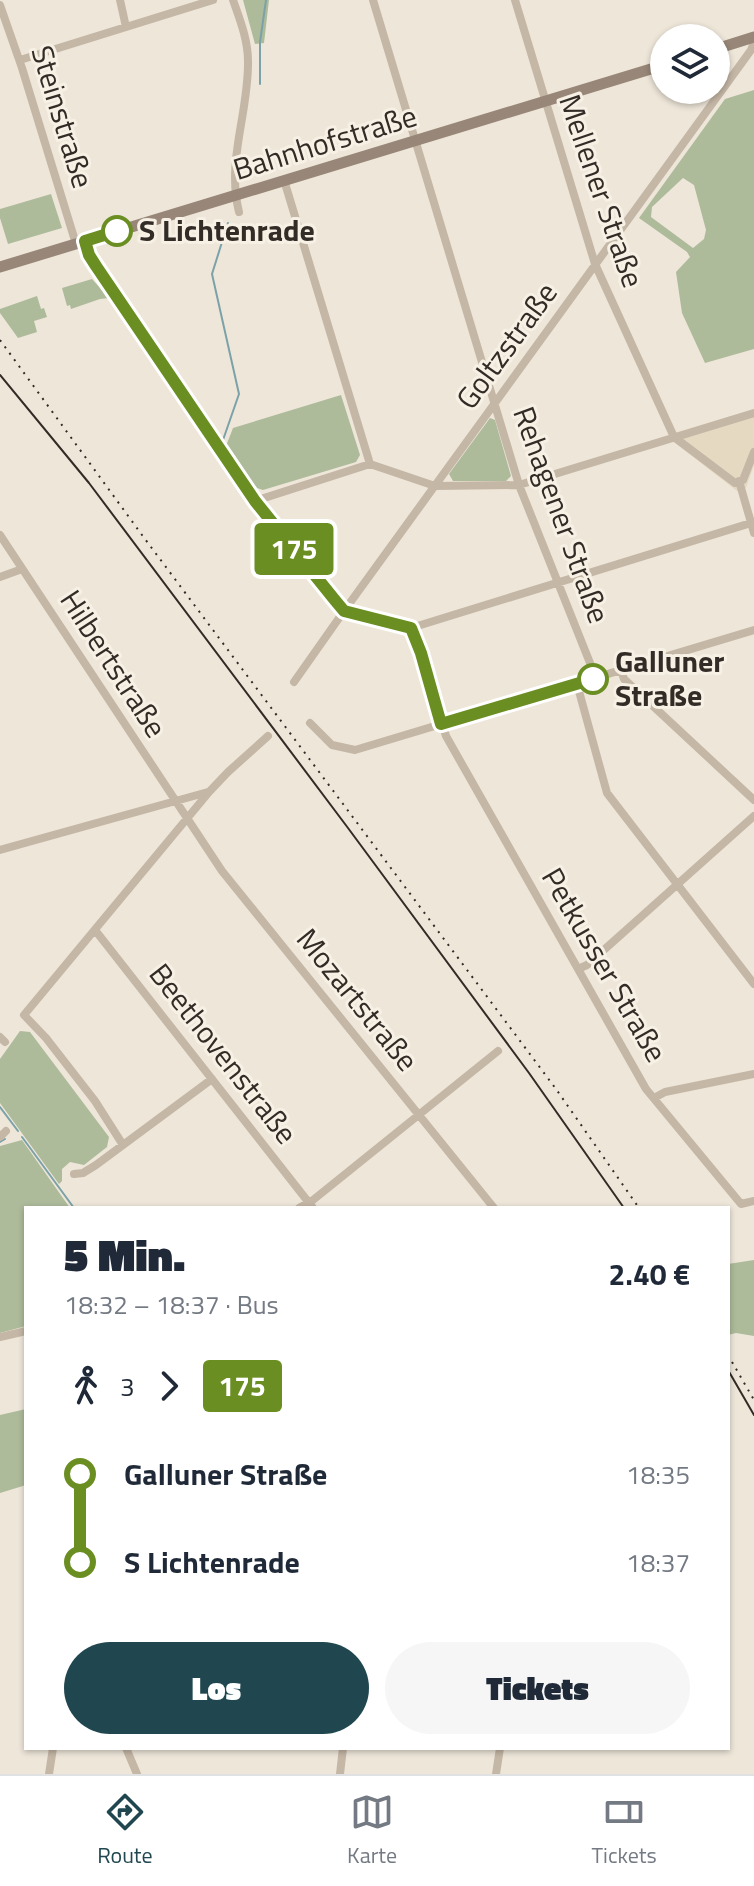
<!DOCTYPE html>
<html lang="de">
<meta charset="utf-8">
<style>
:root{--surface:#fff;--page:#f6f6f7;--text:#1f2937;--muted:#747a83;--line:#e0e1e3;--accent:#20474f}
body{margin:0;font-family:"Titillium Web",sans-serif;background:var(--page);color:var(--text);height:100vh;display:flex;flex-direction:column;font-size:30px;white-space:nowrap}
*{box-sizing:border-box;margin:0}
p{font-size:26px;color:var(--muted)}
.icon{flex:none;width:44px;height:44px;fill:none;stroke:currentColor;stroke-width:2;stroke-linecap:round;stroke-linejoin:round}
.map{position:relative;flex:1;overflow:hidden}
.sheet{position:absolute;left:24px;top:1206px;width:706px;height:544px;display:flex;flex-direction:column;background:var(--surface);border-radius:0px;box-shadow:0 2px 6px #0004}
.sheet>*{flex:none}
.badge{padding:0 16px;border-radius:6px;font-size:28px;line-height:52px}
.buttons{position:absolute;left:650px;top:24px;display:grid;gap:16px}
.buttons a{display:grid;place-items:center;width:80px;height:80px;border-radius:50%;background:var(--surface);box-shadow:0 2px 6px #0004;font-size:40px}
.map>.badge{position:absolute;translate:-50% -50%;box-shadow:0 0 0 4px #fff}
.legs{display:flex;align-items:center;gap:12px;height:88px;padding:0 40px;font-size:26px}
.legs p{margin-inline-start:auto}
.overview{display:flex;align-items:center;justify-content:space-between;height:136px;padding:0 40px}
h1{font-size:44px;font-weight:800;line-height:60px}
.cta{display:flex;gap:16px;margin-top:auto;padding:16px 40px}
.cta a{flex:1;height:92px;border-radius:48px;background:var(--accent);color:#fff;font-size:32px;font-weight:800;line-height:92px;text-align:center}
.cta a+a{background:var(--page);color:var(--text)}
ul{padding:0 40px;list-style:none}
li{display:flex;align-items:center;gap:28px;height:88px;font-size:30px}
li i{display:grid;place-items:center;width:12px;height:100%;margin:0 10px;background:currentColor}
li i::after{content:'';width:20px;height:20px;margin:-10px;border:6px solid;border-radius:50%;background:var(--surface)}
li p{margin-inline-start:auto}
li:first-child i{background:linear-gradient(#0000 50%,currentColor 0)}
li:last-child i{background:linear-gradient(currentColor 50%,#0000 0)}
.tabs{display:flex;justify-content:space-around;align-items:center;height:112px;border-top:2px solid var(--line);background:var(--surface);font-size:22px;color:var(--muted)}
.tabs a{display:grid;justify-items:center;gap:4px}
.tabs .current{color:var(--accent)}
.map>svg:first-child{display:block}
.green{fill:#adbb9b;fill-rule:evenodd}
.plaza{fill:#e5d9c1}
.lines{fill:none;stroke-linecap:round;stroke-linejoin:round}
.stream{stroke:#7ba2a8;stroke-width:2}
.street{stroke:#c5b7a6;stroke-width:8}
.secondary{stroke:#988778;stroke-width:11}
.tram{stroke:#322b26;stroke-width:2}
.rail{stroke:#322b26;stroke-width:2;stroke-dasharray:2 6;stroke-linecap:butt}
.line-1-casing{stroke:#fff;stroke-width:18}
.line-1{stroke:#6b8e23;stroke-width:12}
.stop-1-dot{fill:#fff;stroke:#6b8e23;stroke-width:4}
.labels{text-anchor:middle;stroke-width:6;stroke-linejoin:round;paint-order:stroke}
.street-label{font-size:30px;fill:#322b26;stroke:#f6f0e5}
.stop-label{font-size:30px;font-weight:bold;fill:#322b26;stroke:#f6f0e5;text-anchor:start}
</style>
<div class="map">
<svg width="754" height="1774" viewBox="0 0 754 1774">
<rect width="100%" height="100%" fill="#eee6d9"/>
<!-- green -->
<path class="green" d="M243,0H269L264,43L255,44Z
M754,90V349L705,363L682,313L676,272L690,257L687,252L639,218L725,99ZM683,178L694,185L706,230L704,239L693,248L651,217L652,207Z
M51,194L62,228L8,244L0,218V209Z
M92,279L109,298L100,299L71,309L70,305L67,306L62,288Z
M37,296L41,309L44,308L47,317L34,321L37,332L18,338L0,313V309Z
M341,395L360,455L356,462L263,490L254,487L226,446L233,428Z
M490,418L495,420L511,476L506,481H453L449,474Z
M20,1031L30,1032L109,1137L107,1147L84,1165L70,1162L62,1169V1181L59,1184L0,1103V1059Z
M22,1140L70,1208H26V1326L0,1333V1146Z
M754,1260V1336L736,1333L728,1335V1264Z
M26,1409V1485L0,1493V1415Z"/>
<!-- plaza -->
<path class="plaza" d="M754,409V465L746,488L737,491L674,442L677,441L675,433Z"/>
<g class="lines">
<!-- stream -->
<path class="stream" d="M260,84V42L266,0
M223,440L239,394L212,274L228,223
M0,1107L18,1131
M22,1137L74,1208
M0,1142L5,1139"/>
<!-- street -->
<path class="street" d="M120,0L126,27
M233,0C240,20 248,40 248,61C249,112 226,161 239,212
M373,0L519,485L596,678
M515,0L595,264L674,437L735,483L743,480L754,452
M0,5L22,68L76,244
M20,60L213,0
M284,180L370,464
M85,241L89,255L96,266L255,501L344,611
M739,481L754,533
M255,501L370,464L435,486L519,485L754,413
M0,535L222,871L494,1208
M0,577L22,569
M344,611L411,628L417,641L446,736L646,1089L741,1204L754,1201
M411,628L754,522
M621,670L624,679L754,800
M294,682L344,611L751,50L753,45L752,38
M577,684L607,793L754,984
M310,723L332,745L355,750L754,630
M0,850L208,792
M95,930L313,1208
M578,969L587,965L754,816
M0,1037L5,1042
M654,1098L665,1092L754,1074
M0,1137L6,1131
M123,1145L95,1101L46,1038L24,1015L209,792L228,772L268,736
M74,1174L83,1173L96,1165L212,1079
M299,1208L313,1200L498,1051
M0,1337L26,1331
M126,1748L137,1774
M49,1774L53,1748
M340,1774L343,1748
M496,1774L500,1748"/>
<!-- secondary -->
<path class="secondary" d="M716,49L754,37
M0,267L664,65"/>
<!-- tram -->
<path class="tram" d="M0,375L89,483L348,828L529,1073L624,1208
M728,1370L754,1415"/>
<!-- rail -->
<path class="rail" d="M0,340L142,535L556,1089L639,1208
M728,1355L754,1400"/>
</g>
<g class="lines">
<!-- line-1 casing -->
<g class="line-1-casing">
<path id="line-1" d="M117,231L85,241L89,255L96,266L255,501L334,599L344,611L411,628L421,653L441,724L593,679"/>
</g>
<!-- line-1 -->
<use href="#line-1" class="line-1"/>
</g>
<!-- markers -->
<g class="stop-1-dot">
<circle cx="117" cy="231" r="14"/>
<circle cx="593" cy="679" r="14"/>
</g>
<g class="labels">
<!-- street labels -->
<g class="street-label">
<text transform="translate(62 117) rotate(73)" y="10">Steinstraße</text>
<text transform="translate(325 143) rotate(-17)" y="10">Bahnhofstraße</text>
<text transform="translate(601 191) rotate(71)" y="10">Mellener Straße</text>
<text transform="translate(507 346) rotate(-54)" y="10">Goltzstraße</text>
<text transform="translate(561 515) rotate(70)" y="10">Rehagener Straße</text>
<text transform="translate(113 664) rotate(57)" y="10">Hilbertstraße</text>
<text transform="translate(604 965) rotate(60)" y="10">Petkusser Straße</text>
<text transform="translate(357 1000) rotate(51)" y="10">Mozartstraße</text>
<text transform="translate(223 1054) rotate(52)" y="10">Beethovenstraße</text>
</g>
<!-- stop labels -->
<g class="stop-label">
<text x="139" y="241">S Lichtenrade</text>
<text x="615" y="672">Galluner<tspan x="615" dy="34">Straße</tspan></text>
</g>
</g>
</svg>
<div class="buttons">
<a><svg class="icon" aria-label="layers" viewBox="0 0 24 24"><path d="M12 4l9 5-9 5-9-5zM3 14l9 5 9-5"/></svg></a>
</div>
<b class="badge" style="left:294px;top:549px;background:#6b8e23;color:#fff">175</b>
<section class="sheet">
<div class="overview"><div><h1>5 Min.</h1><p>18:32 – 18:37 · Bus</p></div><b>2.40 €</b></div>
<div class="legs"><svg class="icon" aria-label="walk" viewBox="0 0 24 24"><circle cx="13" cy="4" r="2"/><path d="M13 8l-2 6 4 7M11 14l-3 7M7 12l3-4h3l4 4"/></svg>3<svg class="icon" aria-label="forward" viewBox="0 0 24 24"><path d="M9 5l7 7-7 7"/></svg><b class="badge" style="background:#6b8e23;color:#fff">175</b></div>
<ul>
<li><i style="color:#6b8e23"></i><b>Galluner Straße</b><p>18:35</p></li>
<li><i style="color:#6b8e23"></i><b>S Lichtenrade</b><p>18:37</p></li>
</ul>
<div class="cta"><a>Los</a><a>Tickets</a></div>
</section>
</div>
<nav class="tabs">
<a class="current"><svg class="icon" aria-label="directions" viewBox="0 0 24 24"><path d="M12 3l9 9-9 9-9-9zM9 14v-3h6M13 9l2 2-2 2"/></svg>Route</a>
<a><svg class="icon" aria-label="map" viewBox="0 0 24 24"><path d="M3 6l6-2 6 2 6-2v14l-6 2-6-2-6 2zM9 4v14M15 6v14"/></svg>Karte</a>
<a><svg class="icon" aria-label="tickets" viewBox="0 0 24 24"><path d="M3 7h18v10H3zM15 7v10"/></svg>Tickets</a>
</nav>
